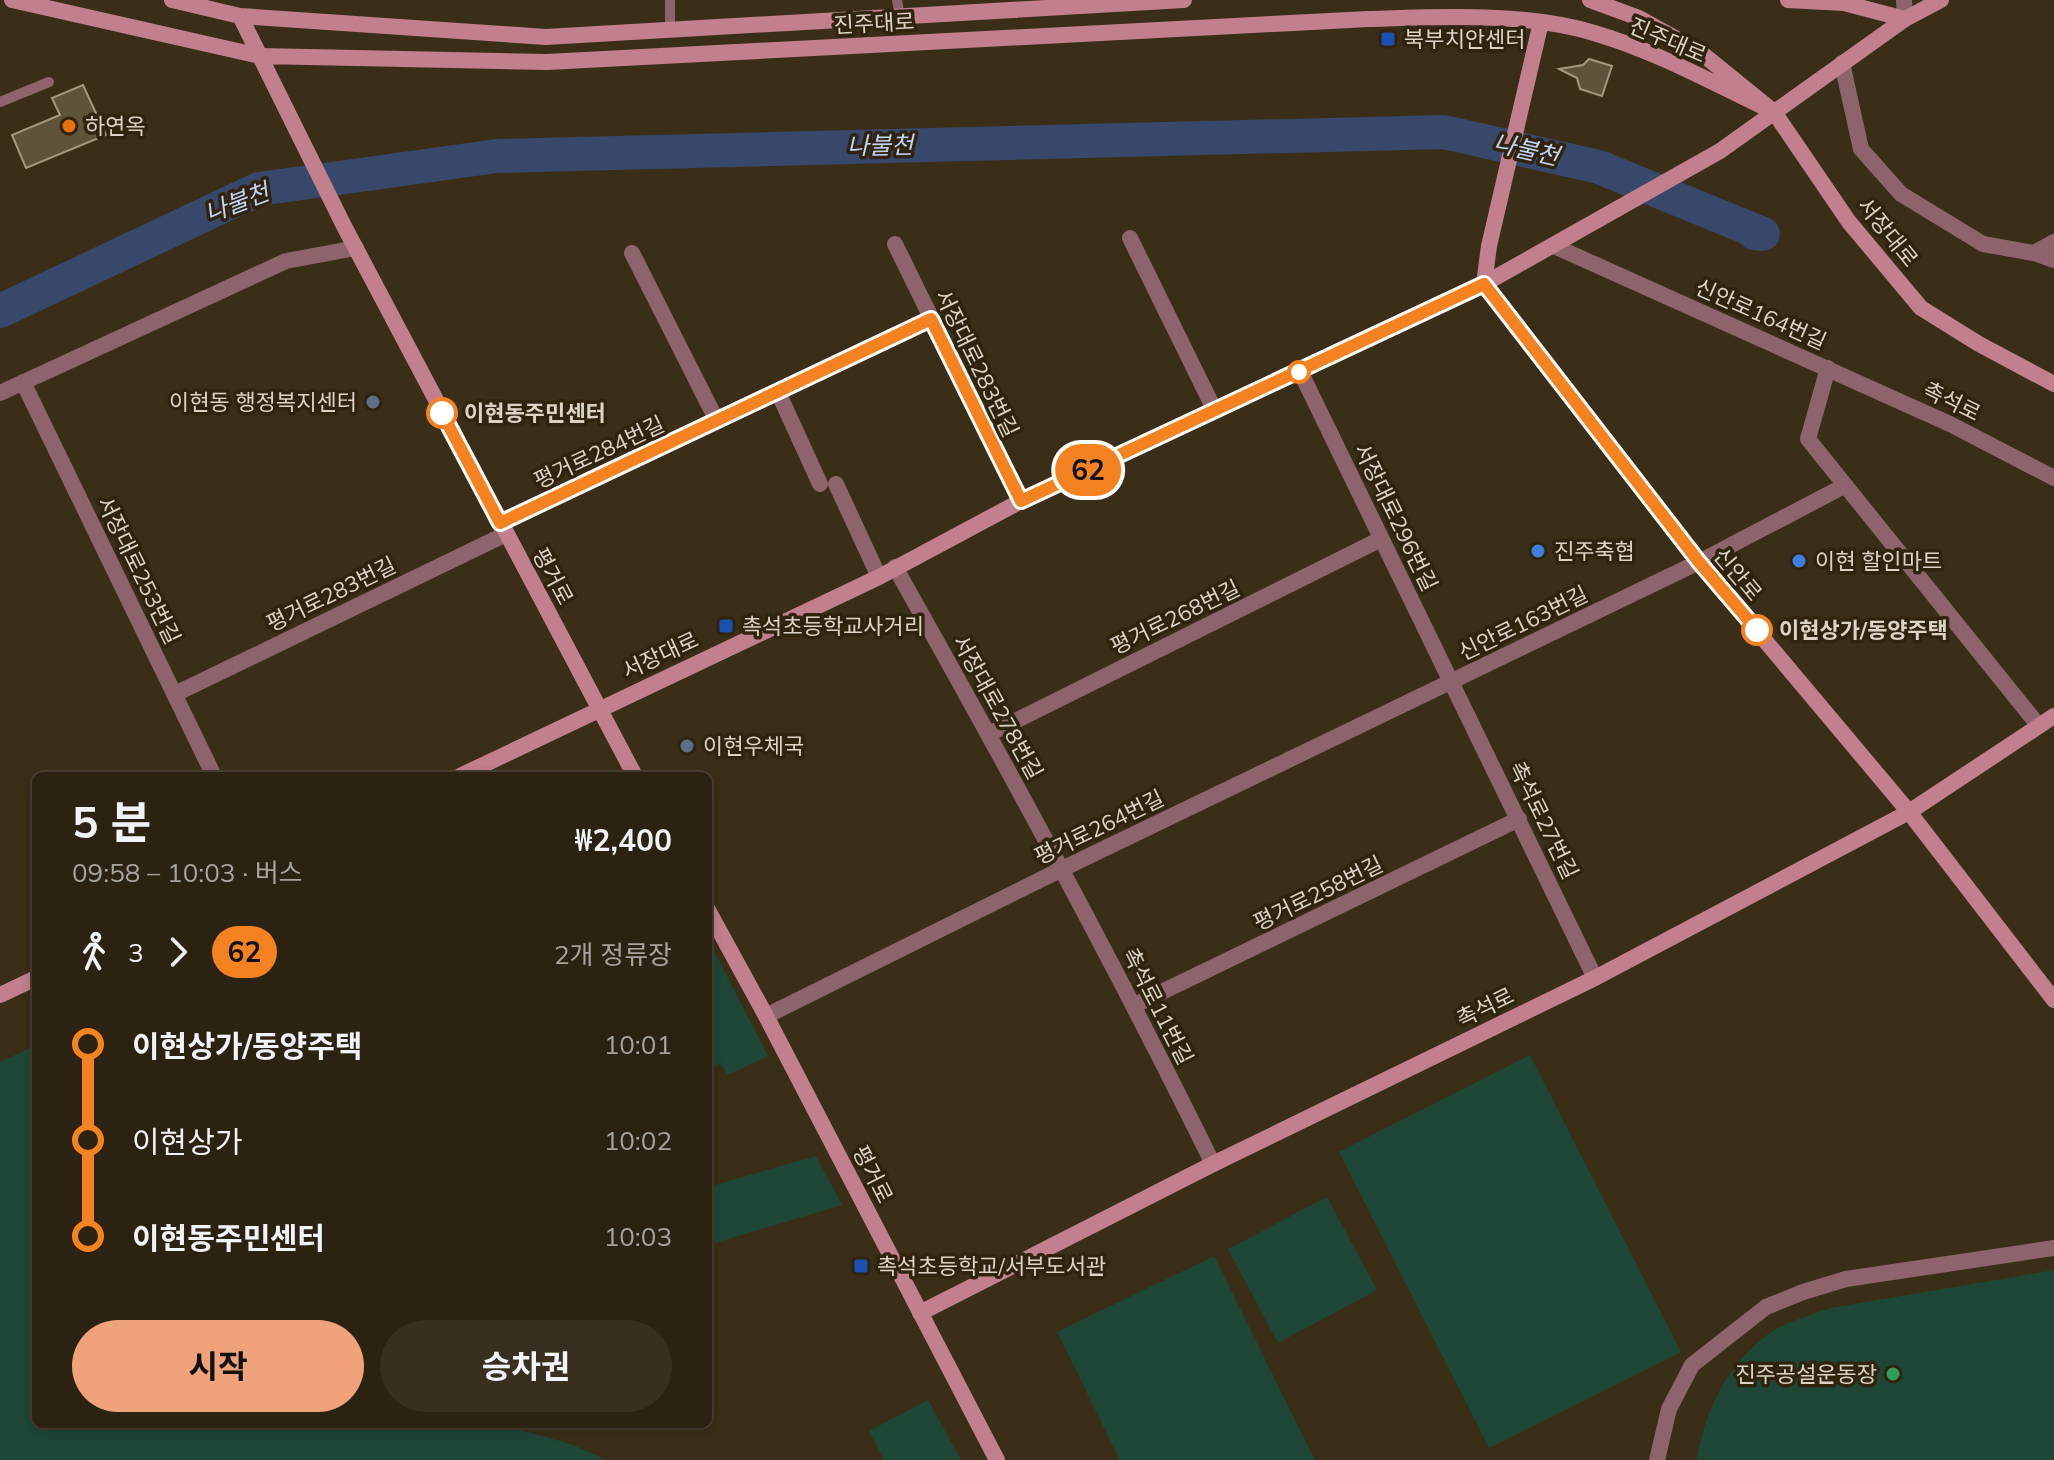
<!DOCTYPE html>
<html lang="ko">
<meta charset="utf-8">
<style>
:root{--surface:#2c2212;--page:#382f20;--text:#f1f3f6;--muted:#a6a49f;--line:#483f32;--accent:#f0a27a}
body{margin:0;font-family:Mulish,"Noto Sans KR",sans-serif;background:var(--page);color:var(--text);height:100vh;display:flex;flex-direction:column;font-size:30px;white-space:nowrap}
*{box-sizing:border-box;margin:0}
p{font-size:26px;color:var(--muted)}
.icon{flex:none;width:44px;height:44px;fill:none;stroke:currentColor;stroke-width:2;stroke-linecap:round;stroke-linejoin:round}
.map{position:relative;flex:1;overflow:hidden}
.details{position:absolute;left:32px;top:772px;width:680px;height:656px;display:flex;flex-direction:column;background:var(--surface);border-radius:12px;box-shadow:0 4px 12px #0003,0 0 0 2px var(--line)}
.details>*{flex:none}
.badge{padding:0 16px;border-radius:26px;font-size:28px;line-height:52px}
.map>.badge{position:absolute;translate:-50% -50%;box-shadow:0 0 0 4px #fff}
.legs{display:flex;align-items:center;gap:12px;height:88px;padding:0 40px;font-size:26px}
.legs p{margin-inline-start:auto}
.headline{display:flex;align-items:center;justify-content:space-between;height:136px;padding:0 40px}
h1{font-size:44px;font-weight:700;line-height:60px}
.button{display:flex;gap:16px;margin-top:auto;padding:16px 40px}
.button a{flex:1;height:92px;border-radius:48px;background:var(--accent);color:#111;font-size:32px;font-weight:700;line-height:92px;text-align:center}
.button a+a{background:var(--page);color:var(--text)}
ul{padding:0 40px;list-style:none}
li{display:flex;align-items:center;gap:28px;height:96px;font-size:30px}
li i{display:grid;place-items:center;width:12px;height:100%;margin:0 10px;background:currentColor}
li i::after{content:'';width:20px;height:20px;margin:-10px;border:6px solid;border-radius:50%;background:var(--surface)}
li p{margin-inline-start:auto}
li:first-child i{background:linear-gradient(#0000 50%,currentColor 0)}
li:last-child i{background:linear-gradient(currentColor 50%,#0000 0)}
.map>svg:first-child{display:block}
.green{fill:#1e4736}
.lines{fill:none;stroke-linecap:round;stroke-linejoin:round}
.river{stroke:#37486b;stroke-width:34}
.building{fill:#60533c;stroke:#a6987f;stroke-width:2}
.lane{stroke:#8d636c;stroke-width:10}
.street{stroke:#8d636c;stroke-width:16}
.secondary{stroke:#c27f8d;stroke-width:16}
.line-1-casing{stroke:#fff;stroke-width:18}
.line-1{stroke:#f58220;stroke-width:12}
.transit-dot{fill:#1a4fb4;stroke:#30240e;stroke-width:3}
.food-dot{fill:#e8710a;stroke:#30240e;stroke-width:3}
.stop-1-dot{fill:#fff;stroke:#f58220;stroke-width:4}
.service-dot{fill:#5c6f8a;stroke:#30240e;stroke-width:3}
.shop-dot{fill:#3f7fe0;stroke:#30240e;stroke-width:3}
.leisure-dot{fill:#2e9e5b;stroke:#30240e;stroke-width:3}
.labels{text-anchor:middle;stroke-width:7;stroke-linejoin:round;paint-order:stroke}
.street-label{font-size:22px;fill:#dad3c6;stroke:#30240e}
.poi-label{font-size:22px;fill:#dad3c6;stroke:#30240e;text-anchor:start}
.stop-label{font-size:22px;font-weight:bold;fill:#dad3c6;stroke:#30240e;text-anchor:start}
.water-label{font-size:24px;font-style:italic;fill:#c1d4fa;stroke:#30240e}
</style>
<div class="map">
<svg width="2054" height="1460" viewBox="0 0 2054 1460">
<rect width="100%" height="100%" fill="#3a2e18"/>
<!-- green -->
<path class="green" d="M708,939L768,1056L728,1075L720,1063L708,1069Z
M36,1045V1424H500L571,1444L606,1460H0V1062Z
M1530,1055L1681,1352L1489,1448L1339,1152Z
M816,1156L842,1205L708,1245V1187Z
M1327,1197L1377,1290L1278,1343L1228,1249Z
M1214,1256L1315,1460H1120L1057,1332Z
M2054,1270V1460H1697C1704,1413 1725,1369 1763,1338C1781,1323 1808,1316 1830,1308Z
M928,1400L961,1460H884L869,1431Z"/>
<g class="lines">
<!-- river -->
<path class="river" d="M0,311L259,189L497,156L1444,132L1599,167L1763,234L1754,233"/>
</g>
<!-- building -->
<path class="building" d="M1589,59L1612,66L1602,96L1580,89L1577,78L1559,69L1583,65Z
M83,85L106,135L26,168L12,135L60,115L52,98Z"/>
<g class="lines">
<!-- lane -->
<path class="lane" d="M897,0L900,16
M670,29V0
M0,102L49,82"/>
<!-- street -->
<path class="street" d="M1904,0L1905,19
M1842,63L1861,149L1901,194L1983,244L2034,253L2054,260
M1130,238L1215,411
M895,244L1021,501
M1554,246L1950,424L2054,478
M632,253L717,421
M2034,253L2054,242
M1828,368L1808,439L2038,725
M1300,371L1595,978
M23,382L214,776
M778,392L820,484
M0,393L286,261L356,248
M836,484L879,577
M500,523L931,319
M895,567C1006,764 1114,962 1213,1164
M175,694L506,534
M989,734L1381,539
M1135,1005L1519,819
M766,1016L1060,870L1699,562L1844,486
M1657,1460L1669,1409L1692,1365L1766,1307L1803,1292L1846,1279L2054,1248"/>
<!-- secondary -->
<path class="secondary" d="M12,0L260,56L547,62L1368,19C1438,17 1527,12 1594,33C1656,51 1715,84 1774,112
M172,0L240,16L546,37L1184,0
M1590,0L1639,18L1700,52L1774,112L1849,222L1921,308L1979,344L2054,384
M1788,0L1844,3L1905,19
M240,16L344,226L635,776
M1541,22L1489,246L1484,284L1699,562L1909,812L2054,1000
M460,776L879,577L1021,501L1484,284L1720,151L1905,19L1941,0
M708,910L766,1016L997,1460
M0,995L36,978
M920,1313L1213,1164L1595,978L1909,812L2054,716"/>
</g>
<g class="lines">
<!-- line-1 casing -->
<g class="line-1-casing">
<path id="line-1" d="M442,413L500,523L931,319L1021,501L1484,284L1699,562L1757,630"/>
</g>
<!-- line-1 -->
<use href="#line-1" class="line-1"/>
</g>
<!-- markers -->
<g class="transit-dot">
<rect x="1380" y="31" width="16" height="16" rx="4"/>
<rect x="718" y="618" width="16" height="16" rx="4"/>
<rect x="853" y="1258" width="16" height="16" rx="4"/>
</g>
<circle class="food-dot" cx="69" cy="126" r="8"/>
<g class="stop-1-dot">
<circle cx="1299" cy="372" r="10"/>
<circle cx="442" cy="413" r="14"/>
<circle cx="1757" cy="630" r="14"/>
</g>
<g class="service-dot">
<circle cx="373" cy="402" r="8"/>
<circle cx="687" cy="746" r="8"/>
</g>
<g class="shop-dot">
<circle cx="1538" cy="551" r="8"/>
<circle cx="1799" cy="561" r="8"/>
</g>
<circle class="leisure-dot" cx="1893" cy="1374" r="8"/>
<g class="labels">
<!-- street labels -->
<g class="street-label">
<text transform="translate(874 23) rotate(-3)" y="8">진주대로</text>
<text transform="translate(1668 40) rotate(23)" y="8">진주대로</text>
<text transform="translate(1888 232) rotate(51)" y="8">서장대로</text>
<text transform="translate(1761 314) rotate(24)" y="8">신안로164번길</text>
<text transform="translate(977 363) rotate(64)" y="8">서장대로283번길</text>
<text transform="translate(1952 401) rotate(26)" y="8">촉석로</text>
<text transform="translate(599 452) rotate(-25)" y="8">평거로284번길</text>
<text transform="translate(1396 517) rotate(64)" y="8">서장대로296번길</text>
<text transform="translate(139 570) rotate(64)" y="8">서장대로253번길</text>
<text transform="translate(1738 574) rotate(50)" y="8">신안로</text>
<text transform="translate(553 576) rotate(62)" y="8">평거로</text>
<text transform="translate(331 594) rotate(-26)" y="8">평거로283번길</text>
<text transform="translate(1175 617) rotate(-26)" y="8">평거로268번길</text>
<text transform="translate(1523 623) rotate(-26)" y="8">신안로163번길</text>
<text transform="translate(660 655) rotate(-25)" y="8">서장대로</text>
<text transform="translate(998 707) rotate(61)" y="8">서장대로278번길</text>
<text transform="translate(1544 820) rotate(64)" y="8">촉석로27번길</text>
<text transform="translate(1099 827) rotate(-26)" y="8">평거로264번길</text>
<text transform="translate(1318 893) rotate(-26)" y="8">평거로258번길</text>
<text transform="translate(1158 1006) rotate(63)" y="8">촉석로11번길</text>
<text transform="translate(1485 1007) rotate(-26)" y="8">촉석로</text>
<text transform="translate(873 1174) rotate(63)" y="8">평거로</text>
</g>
<!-- poi labels -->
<g class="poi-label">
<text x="1404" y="47">북부치안센터</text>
<text x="85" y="134">하연옥</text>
<text x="357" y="410" text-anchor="end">이현동 행정복지센터</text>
<text x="1554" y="559">진주축협</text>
<text x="1815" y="569">이현 할인마트</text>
<text x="742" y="634">촉석초등학교사거리</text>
<text x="703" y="754">이현우체국</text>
<text x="877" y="1274">촉석초등학교/서부도서관</text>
<text x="1877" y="1382" text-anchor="end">진주공설운동장</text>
</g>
<!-- stop labels -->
<g class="stop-label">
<text x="464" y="421">이현동주민센터</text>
<text x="1779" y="638">이현상가/동양주택</text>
</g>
<!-- water labels -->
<g class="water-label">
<text transform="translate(880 146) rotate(-1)" y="8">나불천</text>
<text transform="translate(1526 150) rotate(13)" y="8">나불천</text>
<text transform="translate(237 203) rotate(-21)" y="8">나불천</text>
</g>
</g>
</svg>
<b class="badge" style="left:1088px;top:470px;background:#f58220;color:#111">62</b>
<section class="details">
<div class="headline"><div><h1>5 분</h1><p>09:58 – 10:03 · 버스</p></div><b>₩2,400</b></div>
<div class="legs"><svg class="icon" aria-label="walk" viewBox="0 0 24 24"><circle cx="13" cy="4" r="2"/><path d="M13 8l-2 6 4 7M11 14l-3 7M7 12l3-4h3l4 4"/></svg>3<svg class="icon" aria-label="forward" viewBox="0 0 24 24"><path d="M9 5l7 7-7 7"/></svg><b class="badge" style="background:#f58220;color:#111">62</b><p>2개 정류장</p></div>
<ul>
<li><i style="color:#f58220"></i><b>이현상가/동양주택</b><p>10:01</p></li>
<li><i style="color:#f58220"></i><span>이현상가</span><p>10:02</p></li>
<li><i style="color:#f58220"></i><b>이현동주민센터</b><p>10:03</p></li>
</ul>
<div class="button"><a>시작</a><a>승차권</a></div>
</section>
</div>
